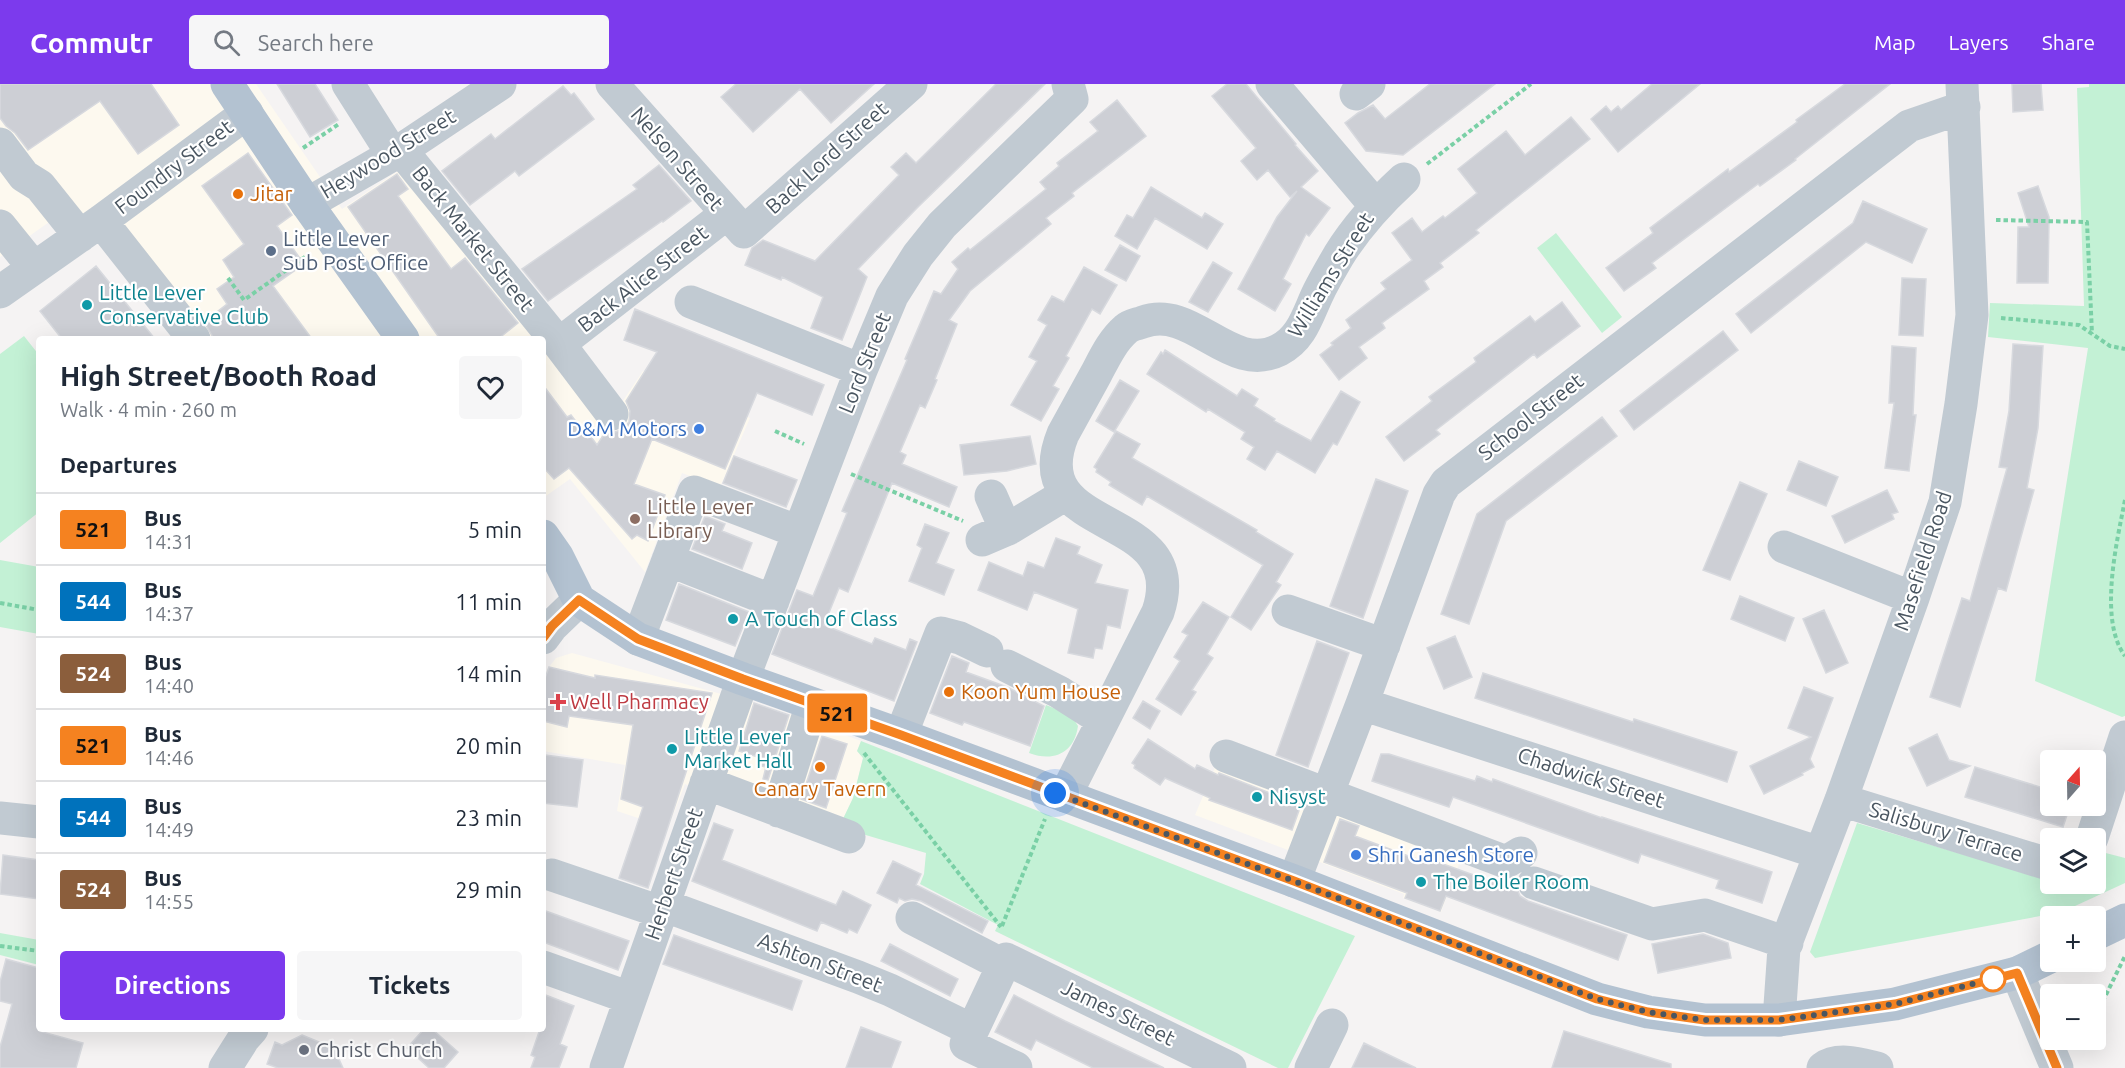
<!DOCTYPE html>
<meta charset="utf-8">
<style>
:root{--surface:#fff;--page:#f6f6f7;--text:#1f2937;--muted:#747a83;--line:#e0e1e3;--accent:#7c3aed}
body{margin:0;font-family:Ubuntu,sans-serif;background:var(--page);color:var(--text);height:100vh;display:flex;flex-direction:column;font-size:22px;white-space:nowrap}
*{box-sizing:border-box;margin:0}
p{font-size:20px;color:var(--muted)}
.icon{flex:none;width:33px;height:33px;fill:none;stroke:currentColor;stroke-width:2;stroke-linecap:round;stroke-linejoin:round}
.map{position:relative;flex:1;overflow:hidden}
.details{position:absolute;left:36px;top:252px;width:510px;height:696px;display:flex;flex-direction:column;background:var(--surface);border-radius:6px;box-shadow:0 6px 24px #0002}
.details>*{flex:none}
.badge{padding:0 12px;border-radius:4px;font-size:21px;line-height:39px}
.needle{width:39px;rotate:20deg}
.tools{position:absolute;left:2040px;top:666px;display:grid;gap:12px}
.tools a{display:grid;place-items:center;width:66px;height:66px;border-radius:6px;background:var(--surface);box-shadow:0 6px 24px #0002;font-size:30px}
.you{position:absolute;width:30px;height:30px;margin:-15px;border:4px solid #fff;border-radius:50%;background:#1a73e8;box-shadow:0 0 0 9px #1a73e833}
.map>.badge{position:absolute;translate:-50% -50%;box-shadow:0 0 0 3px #fff}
h2{padding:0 24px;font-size:22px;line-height:54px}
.round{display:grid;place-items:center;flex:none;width:63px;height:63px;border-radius:6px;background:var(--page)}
.headline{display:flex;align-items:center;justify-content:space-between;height:102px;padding:0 24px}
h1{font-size:28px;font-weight:600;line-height:45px}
.action{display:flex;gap:12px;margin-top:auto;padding:12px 24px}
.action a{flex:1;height:69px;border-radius:6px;background:var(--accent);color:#fff;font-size:24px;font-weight:600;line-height:69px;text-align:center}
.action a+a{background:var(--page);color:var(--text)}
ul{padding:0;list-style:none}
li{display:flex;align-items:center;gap:18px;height:72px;padding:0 24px;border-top:2px solid var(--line)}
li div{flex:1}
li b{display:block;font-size:22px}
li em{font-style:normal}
li .badge{min-width:66px;font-weight:700;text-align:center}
header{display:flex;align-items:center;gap:36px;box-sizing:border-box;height:84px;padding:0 30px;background:var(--accent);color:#fff}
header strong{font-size:28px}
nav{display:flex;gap:33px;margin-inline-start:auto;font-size:21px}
.search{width:420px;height:54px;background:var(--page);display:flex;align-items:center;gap:15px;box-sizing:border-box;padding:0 21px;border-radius:6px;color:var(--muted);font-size:22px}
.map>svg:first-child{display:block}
.commercial{fill:#fdf9ef}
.green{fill:#c3f1d5}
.building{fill:#cdcfd5;stroke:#d7d9de;stroke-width:1.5}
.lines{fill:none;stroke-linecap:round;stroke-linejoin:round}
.path{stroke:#7ad0a6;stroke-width:4;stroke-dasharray:4.5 3;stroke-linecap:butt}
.minor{stroke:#c1cad2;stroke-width:33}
.major{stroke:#b3c2d1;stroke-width:33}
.line-casing{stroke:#fff;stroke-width:14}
.line{stroke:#f58220;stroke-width:9}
.walk{stroke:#4a5661;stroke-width:6;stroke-dasharray:0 10.8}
.food-dot{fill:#e8710a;stroke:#fff;stroke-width:2}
.service-dot{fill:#5c6f8a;stroke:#fff;stroke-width:2}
.culture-dot{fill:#0f9aa8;stroke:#fff;stroke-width:2}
.shop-dot{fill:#3f7fe0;stroke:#fff;stroke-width:2}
.education-dot{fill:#8d6e63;stroke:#fff;stroke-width:2}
.health-dot{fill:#e0444e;stroke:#fff;stroke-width:2}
.stop-dot{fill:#fff;stroke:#f58220;stroke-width:3}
.worship-dot{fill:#6b7280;stroke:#fff;stroke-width:2}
.labels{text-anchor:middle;stroke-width:4.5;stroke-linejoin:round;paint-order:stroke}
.street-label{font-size:21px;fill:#4a5661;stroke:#fff}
.food-label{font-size:21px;fill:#c56008;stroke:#fff;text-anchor:start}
.service-label{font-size:21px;fill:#4e5e75;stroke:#fff;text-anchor:start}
.culture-label{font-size:21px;fill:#0d838f;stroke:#fff;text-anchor:start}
.shop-label{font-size:21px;fill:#366cbe;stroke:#fff;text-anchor:end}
.education-label{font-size:21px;fill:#785e54;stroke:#fff;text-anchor:start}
.health-label{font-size:21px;fill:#be3a42;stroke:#fff;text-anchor:start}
.worship-label{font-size:21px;fill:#5b616d;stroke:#fff;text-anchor:start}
</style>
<header>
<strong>Commutr</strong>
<div class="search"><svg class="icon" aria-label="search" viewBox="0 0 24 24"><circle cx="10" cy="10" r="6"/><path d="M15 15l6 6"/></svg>Search here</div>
<nav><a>Map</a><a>Layers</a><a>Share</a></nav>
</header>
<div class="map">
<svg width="2125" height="984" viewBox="0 0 2125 984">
<rect width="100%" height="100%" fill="#f5f3f3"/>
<!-- commercial -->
<path class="commercial" d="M0,0H256L342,125L407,81L542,255H177L73,121L0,173Z
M543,256L608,339L643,287L750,334L720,403L682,389L645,488L570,395L543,414Z
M572,569L754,619L797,633L861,657L857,667L863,674L853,714L841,739L854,763L685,700L668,744L617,727L625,681L543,667V600L549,583L556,574Z
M1223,665L1470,751L1441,828L1403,814L1404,810L1195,731Z"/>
<!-- green -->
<path class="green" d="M2089,0H2125V632L2122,633L2035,597L2088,264L1988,253L1990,219L2084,222L2077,4L2089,3Z
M1556,149L1622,233L1602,249L1537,164Z
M24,252L39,271V428L0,459V270Z
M0,476L39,483V550L0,543Z
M1046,621C1058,626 1072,630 1078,642C1074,670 1053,678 1029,669Z
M861,657L1355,852L1288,984H1278L995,847L998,841L920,800L924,790L926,769L859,749L841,739L853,714L863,674L857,667Z
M1857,739L2042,794L2050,792V800H2096V768L2098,767L2125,774V799L2062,828L1815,874L1810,868Z
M0,849L39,856V881L0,871Z"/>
<!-- building -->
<path class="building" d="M0,0H151L179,41L138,70L100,17L28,66L15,49L6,42L0,34Z
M277,0H315L338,36L310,53Z
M736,0H874L831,39L800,5L753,48L721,13Z
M996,0H1045L918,123L858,185L867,193L842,256L811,244L823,213L782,193L781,196L745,181L752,164L763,156L815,177L899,91L891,83L906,69L916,79Z
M1227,0H1246L1296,60L1295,61L1318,87L1301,103L1330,124L1309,152L1306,150L1283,195L1291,200L1275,227L1238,205L1277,133L1297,107L1290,113L1268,86L1257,96L1241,77L1256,64L1212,12Z
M1430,0H1495L1403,71L1366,67L1345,39L1358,29L1373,21L1385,35Z
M1652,0H1700L1618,68L1591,35L1606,22L1611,28L1618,22L1621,26Z
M1845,0H1890L1795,75L1796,76L1760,102L1758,100L1652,179L1656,184L1624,207L1606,184L1653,149L1650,144L1728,85L1729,88L1797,38L1796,36Z
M2012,0H2041L2043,26L2013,28Z
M563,2L571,11L574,9L594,35L519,92L515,87L470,121L442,87L491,50L495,55Z
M1117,16L1146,52L1072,109L1074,112L1046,134L1051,140L970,207L949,236L957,240L935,295L937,296L925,324L920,321L900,368L906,371L902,380L957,403L949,423L892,399L848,508L839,504L824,541L872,560L875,554L906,566L910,555L917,558L894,617L772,570L797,506L813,512L847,429L842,427L907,276L905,275L934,207L941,210L958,185L952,178L968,164L970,166L1046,105L1040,98L1059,82L1057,79L1098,47L1090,38Z
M1571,33L1590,55L1476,146L1479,149L1440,179L1443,183L1424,197L1429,205L1382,239L1385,244L1359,263L1367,274L1339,296L1320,271L1333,261L1331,259L1351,244L1346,236L1386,205L1381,199L1412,176L1392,149L1412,134L1422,148L1443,132L1445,134L1477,109L1458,85L1506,47L1525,71Z
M248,69L292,131L277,142L304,180L273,202L312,255H214L204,238L227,220L217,205L234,193L223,176L244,160L202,102Z
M659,81L691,117L663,138L662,137L548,217L522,185L637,105L633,101Z
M397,90L408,105L398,112L451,185L465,174L518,239L498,255H440L348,123Z
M2038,102L2049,133L2048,199H2017L2018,143H2029L2018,109Z
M1151,103L1202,134L1205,129L1223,140L1207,165L1155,134L1137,165L1115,152L1127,131L1133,134Z
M1863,117L1927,145L1912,179L1866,158L1751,249L1736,230L1853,139Z
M1120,161L1140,172L1126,197L1105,186Z
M1213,178L1232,189L1208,228L1189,218Z
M96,182L155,255H62L40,227Z
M1084,183L1117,201L1100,230L1092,225L1066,272L1069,274L1053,302L1059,305L1041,337L1011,321L1037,277L1029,273L1047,241L1038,236L1052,212L1064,218Z
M1902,194L1926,195L1923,252L1899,251Z
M1562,218L1580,242L1537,274L1534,270L1436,346L1440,350L1404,377L1386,353L1432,317L1429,313L1476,278L1474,274L1530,232L1535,238Z
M635,225L824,301L812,331L757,309L725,385L652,355L634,400L665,411L648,457L637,451L632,455L569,384L554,395L543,383V301L567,333L571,331L584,348L586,346L597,361L606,347L615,348L623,345L629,338L630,327L626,317L657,268L624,256Z
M1723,247L1738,266L1634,346L1620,327Z
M2013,260L2043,262L2038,344L2027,404L2034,406L2006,507L1998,504L1960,623L1930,613L1962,514L1970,517L2007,384L1999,383L2009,327Z
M1892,262L1916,264L1913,331H1916L1909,387L1885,384L1894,319H1889Z
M1165,266L1237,312L1242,305L1258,315L1254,322L1275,335L1274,337L1311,357L1341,307L1360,318L1337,361L1333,359L1315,389L1277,367L1265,386L1247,375L1254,363L1241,355L1245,348L1208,325L1206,328L1147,290L1161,268L1163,270Z
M1120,296L1139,307L1114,348L1096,337Z
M1602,333L1617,352L1506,437L1469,540L1441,530L1477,430Z
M1116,347L1140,360L1132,374L1257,446L1256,448L1293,470L1276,498L1281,501L1251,546L1231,533L1263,481L1147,412L1142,421L1109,401L1111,398L1096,388L1097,385L1094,383Z
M1030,352L1036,380L1007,387L964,391L960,361Z
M734,372L797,396L786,423L723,399Z
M1799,377L1838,393L1826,422L1787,406Z
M1376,395L1408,407L1363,534L1330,522Z
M1740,398L1767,410L1730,496L1703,486Z
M1887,406L1898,428L1892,430L1894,435L1845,459L1832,432Z
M705,432L725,440L722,447L752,459L742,485L692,465Z
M925,440L949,449L936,479L954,486L944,511L909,497L922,464L917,461Z
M1056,454L1080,463L1077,470L1102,481L1095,499L1128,506L1120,544L1107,541L1102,565L1095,564L1093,574L1068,569L1078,525L1034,508L1027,526L978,506L989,478L1023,492L1028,478L1044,484Z
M679,500L749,528L735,562L666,536Z
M1740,512L1794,534L1785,557L1731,535Z
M1203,518L1229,533L1207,570L1213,574L1192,606L1196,608L1181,631L1156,615L1180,577L1174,573L1188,551L1182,548Z
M1824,526L1848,579L1826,589L1803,535Z
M1455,552L1472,593L1444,605L1427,564Z
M1317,557L1349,569L1308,683L1276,671Z
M952,572L969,579L966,588L1007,603L1044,622L1030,662L964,638L962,641L930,629Z
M549,583L595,594V591L712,609L648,804L619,794L643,723L621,715L633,641L569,632L567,643L543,637V600Z
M1483,589L1633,638L1634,635L1737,668L1727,698L1475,614Z
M1804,603L1833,614L1810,675L1814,683L1802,689L1803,691L1764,710L1750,682L1811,653L1788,644Z
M1143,617L1160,627L1150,645L1133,634Z
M754,619L789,631L768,696L763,695L766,683L761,682L764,675L739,667Z
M1937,650L1949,676L1970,682L1927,702L1909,664Z
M822,652L847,660L826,724L801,715Z
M1148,655L1195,685L1197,681L1218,691L1219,689L1301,721L1292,746L1209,716L1210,714L1165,694L1160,701L1134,684L1135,681L1132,679Z
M1381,670H1389L1475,697L1477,692L1492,698L1493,695L1602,734V733L1772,788L1762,819L1716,804L1719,796L1641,770L1638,779L1453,713L1449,723L1372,697Z
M545,671L583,676L577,723L543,719V687Z
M1975,683L2050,706V722H2070L2063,743L1965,713Z
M1340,735L1359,742L1355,752L1419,776L1421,772L1518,807L1520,812L1528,817L1627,851L1618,876L1446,812L1440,827L1405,814L1407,809L1324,778Z
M714,739L733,746L722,776L836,821L843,807L871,821L857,849L849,845L847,849L821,838L817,847L692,797Z
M3,771L39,776V815L0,810Z
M893,777L921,790L916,801L988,837L982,849L921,817L912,815L905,817L899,814L897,819L877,809Z
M543,826L629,857L618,886L543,858Z
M1703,850L1728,859L1731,874L1658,889L1652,860Z
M674,851L802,897L792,926L663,880Z
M890,860L958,895L950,912L881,877Z
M6,875L39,884V947L83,959L76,984H0V963L12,920L0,917V898Z
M543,910L574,922L560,960L567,963L559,984H531L535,973L531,971L540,945H543Z
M1014,911L1065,937L1164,984H1093L1036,956L1031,966L995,948Z
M861,943L901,958L891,984H846Z
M424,945H432L458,968L444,984H429L407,964Z
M1564,947L1671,980V984H1552Z
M302,951L334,964L343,984H278L267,980L275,958L282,961Z
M1364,959L1416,984H1352Z"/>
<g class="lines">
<!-- path -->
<path class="path" d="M303,64L339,40
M1427,80L1531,0
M1996,136L2087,138L2092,250
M228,194L244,216L309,170
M2001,234L2079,241L2110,262L2125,265
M775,347L804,360
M851,390L963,437
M2125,416C2117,457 2098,536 2125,572
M0,519L39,526
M864,669L1001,843
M1002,842L1045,735
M0,862L39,867
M2096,931L2125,872"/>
<!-- minor -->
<path class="minor" d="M348,0L393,71
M612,0L744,148L911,0
M1272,0L1375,121
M1356,10L1369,0
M0,60L24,92L40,102L80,152
M401,66L559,260L612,330
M307,120L401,66L500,0
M101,137L194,255
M0,142L34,184
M0,208L101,137L247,29
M691,218L861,286
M559,260L726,130
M991,412L1006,446
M982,456L1010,444L1066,410
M1784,463L1913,514
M668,476L773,517
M1288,527L1384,561
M543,554L552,542L579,516
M638,555L694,408L799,448
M1007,582L1059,608L1103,636
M1362,620L1820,769
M901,651L941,549L960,554L987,567
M1226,672L1506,778L1521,769
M706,699L849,753
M1065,712L1158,528C1193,423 1020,455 1063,350C1074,330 1085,310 1096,290C1104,275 1112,257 1126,245C1130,241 1138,240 1143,238C1193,220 1230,291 1279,266C1303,254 1308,229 1319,207C1325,195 1332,183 1339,171C1357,142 1379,118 1404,95
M1841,716L2048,780L2050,779
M778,727L812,620
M0,734L39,738
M2092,754L2125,653
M552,791L661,828
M1294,797L1362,620L1439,410L1446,399L1909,42L1964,23
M1534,799L1652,840L1705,831L1787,859
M663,821L858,893L890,906L972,946
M912,834L1003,881
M543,883L630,914
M2017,889L2057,984
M1779,936L1784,864L1841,716L1913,514L1945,418L1961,320L1972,231L1962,0
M225,984L244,954L252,945
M606,984L743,595L861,286L892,212L918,171L942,141L1072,15L1068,0
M1016,984L966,960L1006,875L1230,984
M1311,984L1332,941
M1823,984C1838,973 1860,980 1877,984"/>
<!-- major -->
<path class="major" d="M227,0L307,120L403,255
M543,452L557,472L579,516L638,555L743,595L901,651L1294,797L1597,915L1648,928L1705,936H1779L1895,920L2017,889L2050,873
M2096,850L2125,836"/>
</g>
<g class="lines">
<!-- line casing -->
<g class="line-casing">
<path id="line" d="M543,554L552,542L579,516L638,555L743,595L901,651L1294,797L1597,915L1648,928L1705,936H1779L1895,920L2017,889L2057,984"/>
</g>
<!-- line -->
<use href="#line" class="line"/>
<!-- walk -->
<path class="walk" d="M1055,709L1294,797L1597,915L1648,928L1705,936H1779L1895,920L1996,894L1993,895"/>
</g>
<!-- markers -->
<g class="food-dot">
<circle cx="238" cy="110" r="6"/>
<circle cx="949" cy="608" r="6"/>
<circle cx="820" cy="683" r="6"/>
</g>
<circle class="service-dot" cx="271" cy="167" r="6"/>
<g class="culture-dot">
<circle cx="87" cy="221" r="6"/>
<circle cx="733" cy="535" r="6"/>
<circle cx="672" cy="665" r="6"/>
<circle cx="1257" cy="713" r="6"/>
<circle cx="1421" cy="798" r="6"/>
</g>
<g class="shop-dot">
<circle cx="699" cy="345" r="6"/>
<circle cx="1356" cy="771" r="6"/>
</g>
<circle class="education-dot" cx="635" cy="435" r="6"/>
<path class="health-dot" d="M555 609h6v6h6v6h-6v6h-6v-6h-6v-6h6z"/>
<circle class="stop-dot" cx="1993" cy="895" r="12"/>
<circle class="worship-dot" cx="304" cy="966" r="6"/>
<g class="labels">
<!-- street labels -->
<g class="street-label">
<text transform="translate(388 70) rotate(-31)" y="7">Heywood Street</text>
<text transform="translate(827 74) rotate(-42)" y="7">Back Lord Street</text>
<text transform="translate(677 75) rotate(49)" y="7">Nelson Street</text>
<text transform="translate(174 83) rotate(-37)" y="7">Foundry Street</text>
<text transform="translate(473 155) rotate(51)" y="7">Back Market Street</text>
<text transform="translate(1331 191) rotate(-58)" y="7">Williams Street</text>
<text transform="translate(643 195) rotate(-38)" y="7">Back Alice Street</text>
<text transform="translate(865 279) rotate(-68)" y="7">Lord Street</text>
<text transform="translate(1531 333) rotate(-38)" y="7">School Street</text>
<text transform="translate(1923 477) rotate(-72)" y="7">Masefield Road</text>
<text transform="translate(1591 694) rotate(18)" y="7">Chadwick Street</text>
<text transform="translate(1946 748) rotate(17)" y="7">Salisbury Terrace</text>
<text transform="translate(674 790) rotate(-71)" y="7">Herbert Street</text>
<text transform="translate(820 879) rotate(21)" y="7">Ashton Street</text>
<text transform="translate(1118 929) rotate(26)" y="7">James Street</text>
</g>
<!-- food labels -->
<g class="food-label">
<text x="250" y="117">Jitar</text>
<text x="961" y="615">Koon Yum House</text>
<text x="820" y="712" text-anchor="middle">Canary Tavern</text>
</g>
<!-- service labels -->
<g class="service-label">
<text x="283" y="162">Little Lever<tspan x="283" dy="24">Sub Post Office</tspan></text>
</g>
<!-- culture labels -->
<g class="culture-label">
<text x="99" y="216">Little Lever<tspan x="99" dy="24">Conservative Club</tspan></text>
<text x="745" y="542">A Touch of Class</text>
<text x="684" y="660">Little Lever<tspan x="684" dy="24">Market Hall</tspan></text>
<text x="1269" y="720">Nisyst</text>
<text x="1433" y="805">The Boiler Room</text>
</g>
<!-- shop labels -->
<g class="shop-label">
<text x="687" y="352">D&amp;M Motors</text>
<text x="1368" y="778" text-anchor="start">Shri Ganesh Store</text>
</g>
<!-- education labels -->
<g class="education-label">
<text x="647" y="430">Little Lever<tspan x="647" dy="24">Library</tspan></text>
</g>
<!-- health labels -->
<g class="health-label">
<text x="570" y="625">Well Pharmacy</text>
</g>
<!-- worship labels -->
<g class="worship-label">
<text x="316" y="973">Christ Church</text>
</g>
</g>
</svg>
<div class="tools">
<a><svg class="needle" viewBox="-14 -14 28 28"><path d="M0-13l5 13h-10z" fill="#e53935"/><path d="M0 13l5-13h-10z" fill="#747a83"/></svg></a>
<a><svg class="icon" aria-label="layers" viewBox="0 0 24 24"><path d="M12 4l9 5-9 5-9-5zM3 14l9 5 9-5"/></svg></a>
<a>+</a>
<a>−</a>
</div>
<div class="you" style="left:1055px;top:709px"></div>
<b class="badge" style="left:837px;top:629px;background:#f58220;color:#111">521</b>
<section class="details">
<div class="headline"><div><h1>High Street/Booth Road</h1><p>Walk · 4 min · 260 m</p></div><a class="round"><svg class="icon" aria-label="heart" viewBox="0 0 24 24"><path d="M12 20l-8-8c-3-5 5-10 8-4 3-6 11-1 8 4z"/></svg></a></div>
<h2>Departures</h2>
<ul>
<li><span class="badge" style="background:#f58220;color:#111">521</span><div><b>Bus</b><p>14:31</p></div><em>5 min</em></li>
<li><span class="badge" style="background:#0072bc;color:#fff">544</span><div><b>Bus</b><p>14:37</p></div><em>11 min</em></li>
<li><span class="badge" style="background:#8b5e3c;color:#fff">524</span><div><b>Bus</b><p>14:40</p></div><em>14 min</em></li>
<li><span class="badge" style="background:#f58220;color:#111">521</span><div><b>Bus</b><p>14:46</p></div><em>20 min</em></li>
<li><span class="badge" style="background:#0072bc;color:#fff">544</span><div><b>Bus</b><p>14:49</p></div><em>23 min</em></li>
<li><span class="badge" style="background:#8b5e3c;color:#fff">524</span><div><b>Bus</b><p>14:55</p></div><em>29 min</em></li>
</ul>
<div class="action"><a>Directions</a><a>Tickets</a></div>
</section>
</div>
